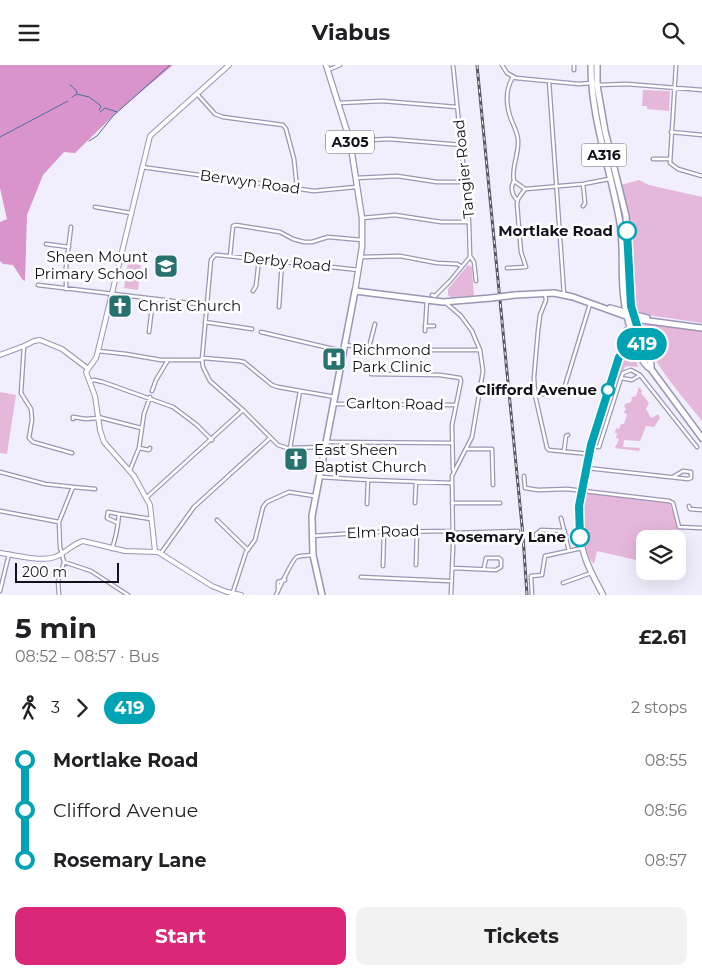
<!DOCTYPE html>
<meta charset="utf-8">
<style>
:root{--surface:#fff;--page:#f2f2f2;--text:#202124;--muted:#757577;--accent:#db2777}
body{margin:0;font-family:Montserrat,sans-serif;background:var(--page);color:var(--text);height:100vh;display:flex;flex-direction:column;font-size:19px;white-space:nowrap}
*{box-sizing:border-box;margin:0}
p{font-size:16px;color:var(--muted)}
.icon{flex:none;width:28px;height:28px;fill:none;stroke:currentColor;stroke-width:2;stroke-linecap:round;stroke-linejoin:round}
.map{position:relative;height:530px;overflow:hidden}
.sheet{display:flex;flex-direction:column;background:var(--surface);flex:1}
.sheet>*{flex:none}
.badge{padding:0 10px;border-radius:16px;font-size:18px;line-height:32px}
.tools{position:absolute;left:636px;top:465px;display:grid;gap:10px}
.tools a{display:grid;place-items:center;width:50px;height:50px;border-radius:10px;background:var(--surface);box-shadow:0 5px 20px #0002;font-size:25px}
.scale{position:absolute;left:15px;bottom:12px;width:104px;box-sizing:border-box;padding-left:5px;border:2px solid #14111d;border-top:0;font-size:14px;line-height:18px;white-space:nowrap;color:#14111d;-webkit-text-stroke:4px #fff;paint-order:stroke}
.map>.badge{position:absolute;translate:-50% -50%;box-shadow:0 0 0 2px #fff}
.legs{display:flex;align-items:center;gap:8px;height:55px;padding:0 15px;font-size:16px}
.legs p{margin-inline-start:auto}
.summary{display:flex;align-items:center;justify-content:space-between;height:85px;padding:0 15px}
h1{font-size:28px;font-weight:700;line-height:38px}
.primary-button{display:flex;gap:10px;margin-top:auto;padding:10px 15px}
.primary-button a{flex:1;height:58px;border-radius:10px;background:var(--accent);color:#fff;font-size:20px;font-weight:700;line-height:58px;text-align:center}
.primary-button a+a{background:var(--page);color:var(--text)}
ul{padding:0 15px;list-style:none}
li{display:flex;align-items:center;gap:18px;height:50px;font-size:19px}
li i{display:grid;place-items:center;width:8px;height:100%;margin:0 6px;background:currentColor}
li i::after{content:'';width:12px;height:12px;margin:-6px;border:4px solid;border-radius:50%;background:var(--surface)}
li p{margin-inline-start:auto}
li:first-child i{background:linear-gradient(#0000 50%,currentColor 0)}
li:last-child i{background:linear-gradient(currentColor 50%,#0000 0)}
header{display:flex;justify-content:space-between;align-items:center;height:65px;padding:0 15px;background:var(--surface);font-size:22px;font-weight:700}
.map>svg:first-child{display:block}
.green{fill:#e5b7db}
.forest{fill:#d894cb}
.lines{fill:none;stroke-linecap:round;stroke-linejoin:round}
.stream{stroke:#4c709e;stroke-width:1}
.street-casing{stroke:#9b95b5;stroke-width:5}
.secondary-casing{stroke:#9b95b5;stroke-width:6}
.primary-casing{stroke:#9b95b5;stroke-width:7}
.highway-casing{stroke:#9b95b5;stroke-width:8}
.street{stroke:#fff;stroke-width:2.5}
.secondary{stroke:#fff;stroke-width:4}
.primary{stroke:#fff;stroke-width:4.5}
.highway{stroke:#fff;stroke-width:5}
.rail-casing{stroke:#585662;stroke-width:3}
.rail{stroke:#fff;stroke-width:1;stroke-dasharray:4;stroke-linecap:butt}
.highway-bridge-casing{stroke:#9b95b5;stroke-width:8;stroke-linecap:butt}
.highway-bridge{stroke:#fff;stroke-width:5}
.line-1-casing{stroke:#fff;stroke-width:11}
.line-1{stroke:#00a3b4;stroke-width:8}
.stop-1-dot{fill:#fff;stroke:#00a3b4;stroke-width:2.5}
.labels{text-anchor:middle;stroke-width:5;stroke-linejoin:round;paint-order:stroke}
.shield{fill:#fff;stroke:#5a5861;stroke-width:1}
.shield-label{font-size:14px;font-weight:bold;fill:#14111d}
.street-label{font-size:15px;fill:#14111d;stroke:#fff}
.stop-label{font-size:15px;font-weight:bold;fill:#14111d;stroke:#fff;text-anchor:end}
.poi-label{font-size:15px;fill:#14111d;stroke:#fff;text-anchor:start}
</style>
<header><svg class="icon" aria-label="menu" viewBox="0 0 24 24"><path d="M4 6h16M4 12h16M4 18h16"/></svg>Viabus<svg class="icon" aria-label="search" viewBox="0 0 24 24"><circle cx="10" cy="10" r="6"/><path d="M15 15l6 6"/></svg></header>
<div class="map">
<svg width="702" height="530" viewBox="0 0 702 530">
<rect width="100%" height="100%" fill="#f1effd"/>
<!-- green -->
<path class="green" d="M643,25L670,26L669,46L647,44V41H642Z
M639,115L649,120L702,132V258L641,249L636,244L631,162L621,120Z
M128,198L141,200L138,225L124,223Z
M468,200L472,202L474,231L450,232L448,230V224Z
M649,259L702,266V356C684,333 646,292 643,263L644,260Z
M632,289L635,290L638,302L629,301L625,302L617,318L607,347L605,346C610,332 617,292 632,289Z
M639,322L642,326L641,328L649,338L646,344L650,351L652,353L658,349L660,353L654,362L646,361L640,376L624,375L623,382L640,383L639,386L615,383L619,374L616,373L617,368H615L616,363L619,364L621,359H624L627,349L624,348L626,343L624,342L625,339L631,337L632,332L636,331Z
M0,327L16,330L7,389L0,388Z
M588,428L669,438L673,446L678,465L668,468V474H645V497L597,486L594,499C582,490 578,439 588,428Z"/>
<!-- forest -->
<path class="forest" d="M0,0H173L116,48L75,88L64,87L43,110L27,150L25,216L22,214L13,200L3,199L0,196V157L7,154L0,123Z"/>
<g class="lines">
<!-- stream -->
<path class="stream" d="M70,20L76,25L77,29
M72,32L77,29L89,32L100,40L101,42L99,45
M100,47L105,43L117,47
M0,72L68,36
M89,76L97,71L113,51L170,0"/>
<!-- street casing -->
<g class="street-casing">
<path id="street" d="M453,0L469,157L470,191L474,197L476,216
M502,0L507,8L516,13L579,19L591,18
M676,0L670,98L678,104L702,111
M328,5L340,0
M574,5V0
M513,12C505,25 506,40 511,54C514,62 518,68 518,76C519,89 511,103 514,116
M549,16L564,229
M597,20L627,19L702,25
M197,29L215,49L223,52L283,60L286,64L294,94L297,123
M339,38L382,36L457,42
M671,67L702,70
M350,76L389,74L462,80
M653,94H669
M142,102L314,126L356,122
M356,113L397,111L437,117H465
M583,119L585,138L583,141
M526,124L583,119L609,114
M95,142L131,148
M362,153L395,150L441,157H469
M46,179L69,182
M230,191L233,161L236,160L280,167L293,174L304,177H312L328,172L362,175
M361,192L400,191L437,198L457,199L461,201
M507,203L526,202L521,187L517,139L518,134L525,124L514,116C510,122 512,130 517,135
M38,220L206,240
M66,224V202L71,162
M253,226L256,221L259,194
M545,229L546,235L540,250L538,266L534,312L535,330L547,383L549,385L589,389
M432,230L435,231L450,216L470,192
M446,238L461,251L472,266L480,285L483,306L472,372L452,411L453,482L451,530
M279,242L282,196
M205,257L252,264
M425,261H434
M425,266L427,235
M149,267L153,234
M261,267L342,286
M345,280L385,285H480
M24,281L21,328L31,344L32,355L29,373L33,377L72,388
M369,282L375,259
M98,286L126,289L161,295H200L203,293L239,296L244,297L272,320L278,322L335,332
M625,287L621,282L626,264
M371,309L440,310L460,313L461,316L452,360L453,405
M640,310L697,382
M90,316L94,315L103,317L173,342L197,360L212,375
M152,326L156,315L168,295
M535,330L556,328L564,324L590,239
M335,339L456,340
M98,352L141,363
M73,354V352L86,354L98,353
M327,377L452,378
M592,381L599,382L621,313L623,308L631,305L640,310L632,315L621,313
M324,382L287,383L278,380L243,345L210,316L203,302L202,294L211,195L215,190H218L359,205
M139,383L149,385L150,383
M290,383L300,326
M467,384H492L493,420
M564,386L566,371L568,370
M587,403L688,414L691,413V407L683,406L673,412
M130,405L139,383L144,349L150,332
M0,407L45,419L73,422L59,457L60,482L64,497L58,517L59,530
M524,411L525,423L538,425L567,424L669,436L673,438L679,462L702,463
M320,412L368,415L452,418
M73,422L95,424
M146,433L243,345
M415,438L416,417
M452,438H500
M367,439L368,415
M689,441L690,444L702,445
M0,446L59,457
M119,449L151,454
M561,453L569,486
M217,455L248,485
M565,466L541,465L536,469L537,473L543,475L566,470
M453,468L518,466
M312,471L372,467L453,466
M112,484C116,472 118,461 119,449L108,447L107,453L118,458
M161,488L194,442L270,373
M64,497L91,506L128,530
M416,500L417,465
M383,501L384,467
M453,503L496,505L501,502V495L499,493H486L484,503
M361,512L449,516
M563,518L591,508
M0,526L9,489
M278,526V517L285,515
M232,530L246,487L255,475L263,442L267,437L289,427L314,431
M276,530C279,524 293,493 297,492C302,490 308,491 313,490
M532,530L531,511L542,510L545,491L582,483"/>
</g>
<!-- secondary casing -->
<g class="secondary-casing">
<path id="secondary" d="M0,290L24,281L34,276L40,275L62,284L87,303
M155,486L150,440L134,411L104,377L100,365L95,331L86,307L96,293L98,286L150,71L229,0
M0,488C15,490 41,497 55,492C66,488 72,479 83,476L125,486L158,487L212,521L227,527L241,530"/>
</g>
<!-- primary casing -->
<g class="primary-casing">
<path id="primary" d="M326,0L350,76L362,153V182L355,226
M623,289L639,281
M603,530C595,514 585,498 582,481C577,457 581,437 585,413C592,372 604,334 618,295C624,285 630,281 641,276"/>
</g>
<!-- highway casing -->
<g class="highway-casing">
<path id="highway" d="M591,0C591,54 611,105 620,158C625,187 619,217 626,246C629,260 638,298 651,304L702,373
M597,0V20L605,66L626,151L631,242L640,273L651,299V304
M515,230L554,228L573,232L634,254L702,263
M610,243L647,253
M322,530L313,490L312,451L355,226L443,237L491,233"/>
</g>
<!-- street -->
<use href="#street" class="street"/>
<!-- secondary -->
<use href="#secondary" class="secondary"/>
<!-- primary -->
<use href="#primary" class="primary"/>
<!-- highway -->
<use href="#highway" class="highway"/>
<!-- rail casing -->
<g class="rail-casing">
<path id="rail" d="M477,0L523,471L527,530"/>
</g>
<!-- rail -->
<use href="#rail" class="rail"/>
<!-- highway-bridge casing -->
<g class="highway-bridge-casing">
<path id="highway-bridge" d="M491,233L515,230"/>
</g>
<!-- highway-bridge -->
<use href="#highway-bridge" class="highway-bridge"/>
</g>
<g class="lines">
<!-- line-1 casing -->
<g class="line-1-casing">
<path id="line-1" d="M580,472L579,441L591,380L619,292L623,289L643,280L631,241L627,166"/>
</g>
<!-- line-1 -->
<use href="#line-1" class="line-1"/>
</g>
<!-- icons -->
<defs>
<g id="school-square" transform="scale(1.25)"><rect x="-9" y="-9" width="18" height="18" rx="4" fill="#27716f" stroke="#fff"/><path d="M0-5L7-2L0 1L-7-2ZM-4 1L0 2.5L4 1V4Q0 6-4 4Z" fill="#fff"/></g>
<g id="church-square" transform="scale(1.25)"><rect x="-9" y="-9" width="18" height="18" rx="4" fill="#27716f" stroke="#fff"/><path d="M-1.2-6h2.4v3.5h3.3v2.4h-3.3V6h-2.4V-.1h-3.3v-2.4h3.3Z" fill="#fff"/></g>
<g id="hospital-square" transform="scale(1.25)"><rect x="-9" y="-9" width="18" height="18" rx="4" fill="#27716f" stroke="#fff"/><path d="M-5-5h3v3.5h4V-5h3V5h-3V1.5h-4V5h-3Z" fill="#fff"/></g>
</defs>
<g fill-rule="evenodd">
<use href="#school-square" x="166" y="201"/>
<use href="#church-square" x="120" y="241"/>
<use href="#hospital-square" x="334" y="294"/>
<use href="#church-square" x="296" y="394"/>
</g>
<!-- markers -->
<g class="stop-1-dot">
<circle cx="627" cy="166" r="9"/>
<circle cx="608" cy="325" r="6"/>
<circle cx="580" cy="472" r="9"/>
</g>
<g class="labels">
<!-- shield labels -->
<g class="shield">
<rect x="326" y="65.5" width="48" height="23" rx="4"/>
<rect x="581.5" y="78.5" width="45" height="23" rx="4"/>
</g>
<g class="shield-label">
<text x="350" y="82">A305</text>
<text x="604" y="95">A316</text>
</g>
<!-- street labels -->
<g class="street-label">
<text transform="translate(464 104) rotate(-96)" y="5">Tangier Road</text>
<text transform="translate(250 117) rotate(8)" y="5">Berwyn Road</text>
<text transform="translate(287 197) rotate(6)" y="5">Derby Road</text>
<text transform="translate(395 339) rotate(1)" y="5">Carlton Road</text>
<text transform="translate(383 467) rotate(-2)" y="5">Elm Road</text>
</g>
<!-- stop labels -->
<g class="stop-label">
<text x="613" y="171">Mortlake Road</text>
<text x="597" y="330">Clifford Avenue</text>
<text x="566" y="477">Rosemary Lane</text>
</g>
<!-- poi labels -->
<g class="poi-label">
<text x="148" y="197" text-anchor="end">Sheen Mount<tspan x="148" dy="17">Primary School</tspan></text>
<text x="138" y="246">Christ Church</text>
<text x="352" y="290">Richmond<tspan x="352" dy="17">Park Clinic</tspan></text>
<text x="314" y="390">East Sheen<tspan x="314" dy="17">Baptist Church</tspan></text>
</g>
</g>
</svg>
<div class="tools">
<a><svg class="icon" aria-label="layers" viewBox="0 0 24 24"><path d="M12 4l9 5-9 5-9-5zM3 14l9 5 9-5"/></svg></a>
</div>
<div class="scale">200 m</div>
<b class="badge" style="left:642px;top:279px;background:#00a3b4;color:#fff">419</b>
</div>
<section class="sheet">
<div class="summary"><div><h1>5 min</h1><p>08:52 – 08:57 · Bus</p></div><b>£2.61</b></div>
<div class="legs"><svg class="icon" aria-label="walk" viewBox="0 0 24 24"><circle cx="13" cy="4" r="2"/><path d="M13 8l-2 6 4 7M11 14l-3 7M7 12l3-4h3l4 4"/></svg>3<svg class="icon" aria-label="forward" viewBox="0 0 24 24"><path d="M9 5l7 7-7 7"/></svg><b class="badge" style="background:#00a3b4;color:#fff">419</b><p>2 stops</p></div>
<ul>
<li><i style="color:#00a3b4"></i><b>Mortlake Road</b><p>08:55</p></li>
<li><i style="color:#00a3b4"></i><span>Clifford Avenue</span><p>08:56</p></li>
<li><i style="color:#00a3b4"></i><b>Rosemary Lane</b><p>08:57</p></li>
</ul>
<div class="primary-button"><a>Start</a><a>Tickets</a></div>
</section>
